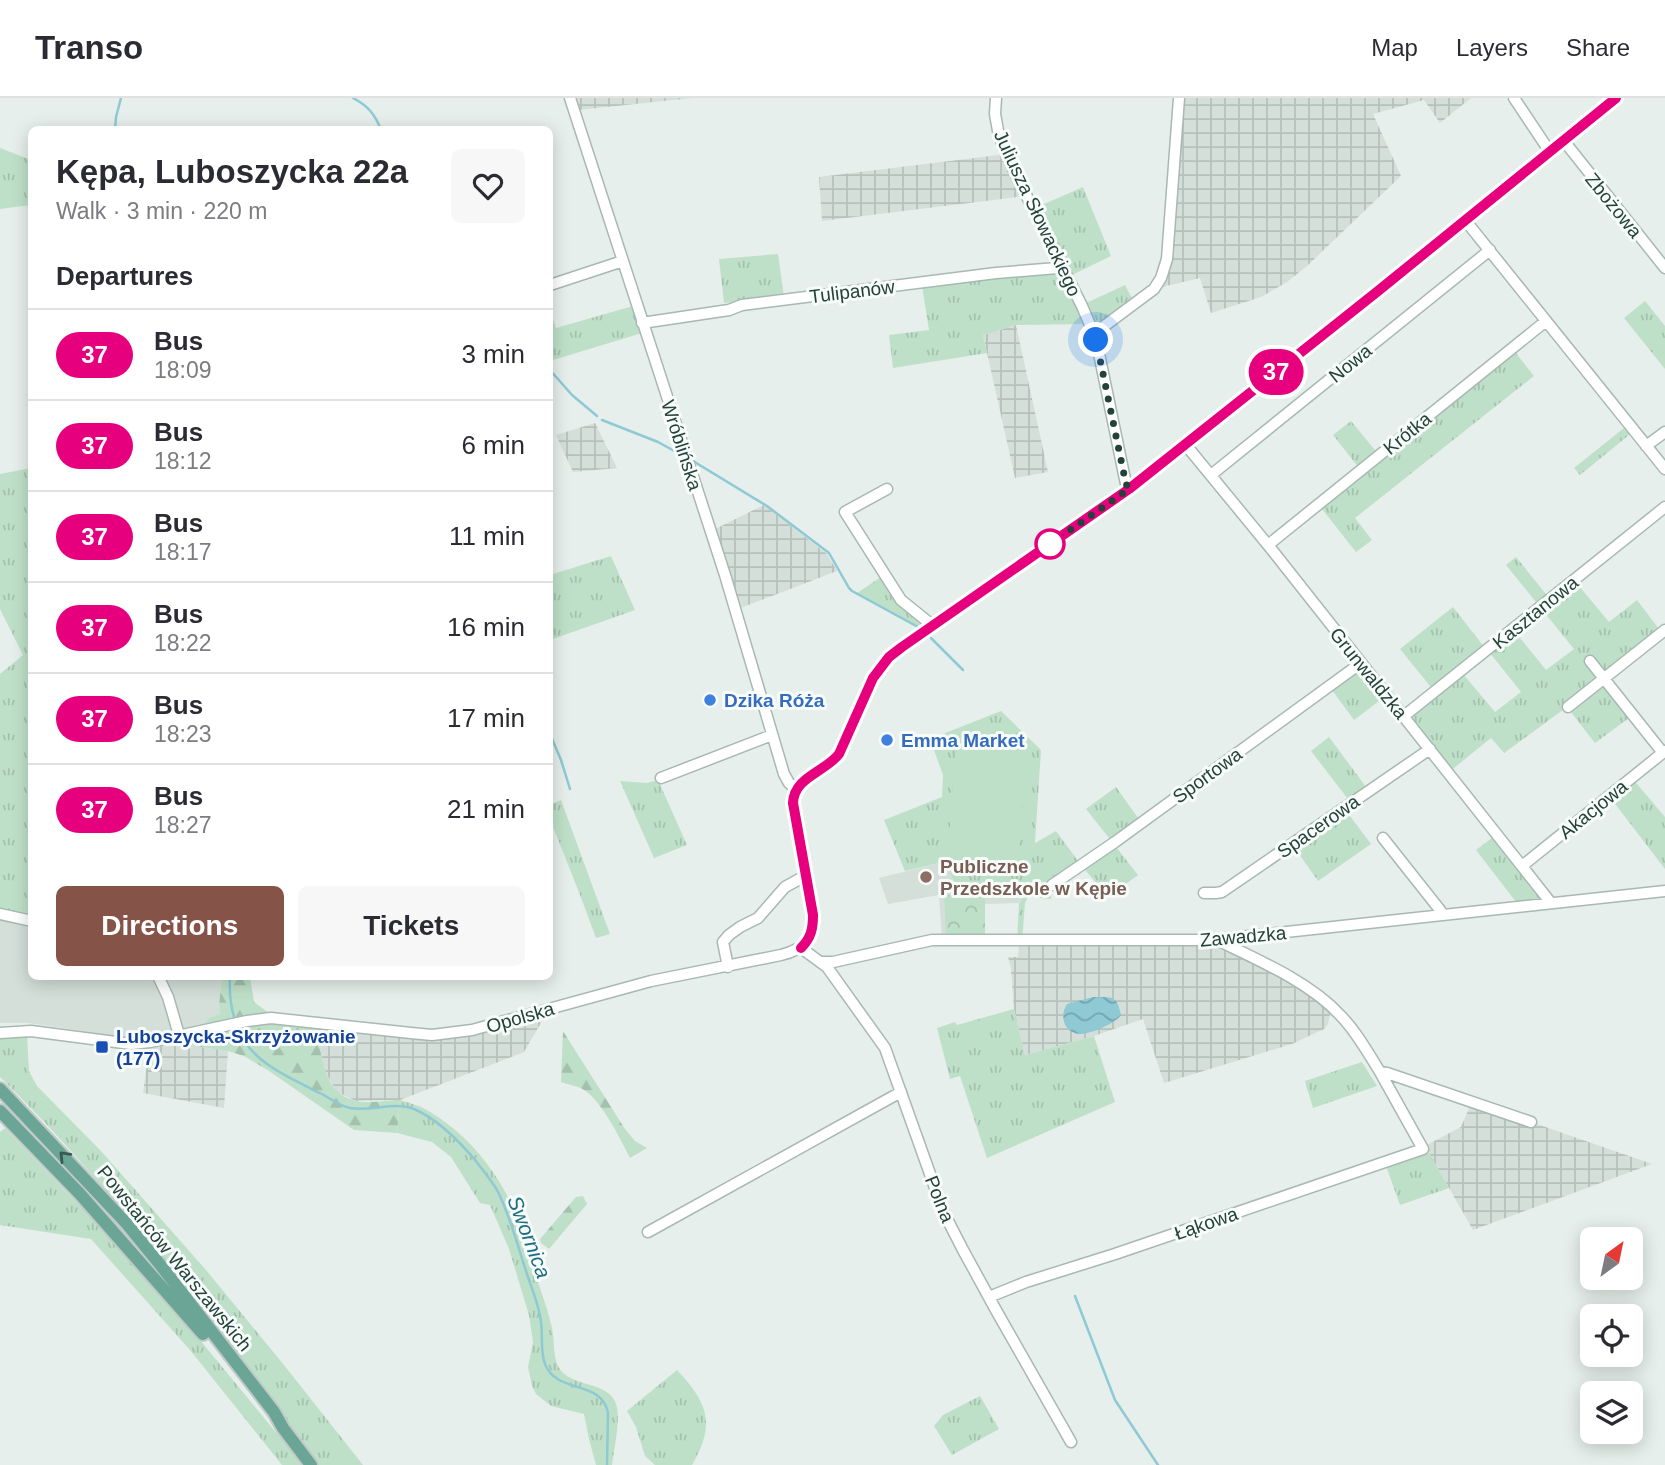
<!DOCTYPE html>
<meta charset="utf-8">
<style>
:root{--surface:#fff;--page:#f7f7f7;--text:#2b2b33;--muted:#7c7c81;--line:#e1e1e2;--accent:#855347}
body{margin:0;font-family:Helvetica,sans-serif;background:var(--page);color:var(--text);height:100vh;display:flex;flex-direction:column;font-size:26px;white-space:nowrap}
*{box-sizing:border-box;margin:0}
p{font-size:23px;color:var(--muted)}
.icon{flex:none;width:38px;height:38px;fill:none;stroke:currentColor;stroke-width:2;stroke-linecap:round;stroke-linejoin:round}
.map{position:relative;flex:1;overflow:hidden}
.drawer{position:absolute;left:28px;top:28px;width:525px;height:854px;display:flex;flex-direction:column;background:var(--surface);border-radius:10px;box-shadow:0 4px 18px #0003}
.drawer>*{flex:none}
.badge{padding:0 14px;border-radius:23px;font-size:24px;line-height:46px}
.needle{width:46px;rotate:33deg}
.buttons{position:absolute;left:1580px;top:1129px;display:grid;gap:14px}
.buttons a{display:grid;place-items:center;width:63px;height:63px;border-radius:10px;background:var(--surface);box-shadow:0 4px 18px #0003;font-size:35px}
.you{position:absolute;width:35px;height:35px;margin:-18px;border:5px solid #fff;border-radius:50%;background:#1a73e8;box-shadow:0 0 0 10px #1a73e833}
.map>.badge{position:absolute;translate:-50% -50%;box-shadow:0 0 0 4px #fff}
h2{padding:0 28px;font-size:26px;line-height:63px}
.round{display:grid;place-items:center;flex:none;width:74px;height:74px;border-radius:10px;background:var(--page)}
.head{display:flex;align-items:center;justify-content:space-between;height:119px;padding:0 28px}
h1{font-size:33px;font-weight:700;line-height:52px}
.primary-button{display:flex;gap:14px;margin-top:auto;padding:14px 28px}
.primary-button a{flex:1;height:80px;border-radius:10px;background:var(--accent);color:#fff;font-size:28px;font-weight:700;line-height:80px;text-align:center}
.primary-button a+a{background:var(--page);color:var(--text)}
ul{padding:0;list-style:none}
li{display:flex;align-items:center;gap:21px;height:91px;padding:0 28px;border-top:2px solid var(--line)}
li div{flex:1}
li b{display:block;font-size:26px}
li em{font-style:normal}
li .badge{min-width:77px;font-weight:700;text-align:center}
header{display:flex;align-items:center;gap:42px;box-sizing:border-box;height:98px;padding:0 35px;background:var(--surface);border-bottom:2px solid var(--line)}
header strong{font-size:33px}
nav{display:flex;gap:38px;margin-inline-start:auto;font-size:24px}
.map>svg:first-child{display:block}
.built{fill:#d4dfda}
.industrial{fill:url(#industrial-grid)}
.grass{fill:url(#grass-tufts)}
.forest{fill:url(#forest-firs)}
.park{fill:url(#park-crowns)}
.pitch{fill:#bfe0c8}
.water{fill:url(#water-waves)}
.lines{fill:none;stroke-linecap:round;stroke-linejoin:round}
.stream{stroke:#8ec9d4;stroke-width:2.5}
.minor-casing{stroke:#a8b8b2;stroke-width:13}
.major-casing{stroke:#c2cac8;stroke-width:16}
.minor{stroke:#fff;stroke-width:10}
.major{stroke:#6aa596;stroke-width:12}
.oneway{stroke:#365b51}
.line-casing{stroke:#fff;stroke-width:16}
.line{stroke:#e6007e;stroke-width:10}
.walk{stroke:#24423a;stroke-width:7;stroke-dasharray:0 12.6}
.stop-dot{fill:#fff;stroke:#e6007e;stroke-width:3.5}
.shop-dot{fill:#3f7fe0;stroke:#f7fbf9;stroke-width:2.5}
.education-dot{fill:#8d6e63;stroke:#f7fbf9;stroke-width:2.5}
.transit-dot{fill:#1a4fb4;stroke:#f7fbf9;stroke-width:2.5}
.labels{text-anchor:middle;stroke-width:6;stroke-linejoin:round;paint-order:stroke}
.street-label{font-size:19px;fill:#24423a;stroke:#f7fbf9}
.shop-label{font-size:19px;font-weight:bold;fill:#366cbe;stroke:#f7fbf9;text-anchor:start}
.education-label{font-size:19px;font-weight:bold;fill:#785e54;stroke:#f7fbf9;text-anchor:start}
.transit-label{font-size:19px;font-weight:bold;fill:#164399;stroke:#f7fbf9;text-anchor:start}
.water-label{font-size:21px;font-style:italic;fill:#1c6f80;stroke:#f7fbf9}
</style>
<header>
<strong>Transo</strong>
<nav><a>Map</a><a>Layers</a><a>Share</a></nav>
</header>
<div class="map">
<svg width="1665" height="1367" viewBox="0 0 1665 1367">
<defs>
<pattern id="industrial-grid" width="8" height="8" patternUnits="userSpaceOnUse" patternTransform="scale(1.75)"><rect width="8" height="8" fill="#d4dfda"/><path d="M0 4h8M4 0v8" fill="none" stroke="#b6c1bc"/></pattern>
<pattern id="grass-tufts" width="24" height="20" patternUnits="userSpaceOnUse" patternTransform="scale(1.75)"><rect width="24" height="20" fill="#bfe0c8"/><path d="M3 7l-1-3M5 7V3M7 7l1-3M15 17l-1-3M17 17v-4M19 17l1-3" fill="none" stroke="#a4c1ad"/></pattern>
<pattern id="forest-firs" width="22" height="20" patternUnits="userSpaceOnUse" patternTransform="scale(1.75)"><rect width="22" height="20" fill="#bfe0c8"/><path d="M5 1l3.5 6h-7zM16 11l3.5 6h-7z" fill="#a4c1ad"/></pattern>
<pattern id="park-crowns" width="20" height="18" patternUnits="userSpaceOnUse" patternTransform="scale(1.75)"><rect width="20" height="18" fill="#bfe0c8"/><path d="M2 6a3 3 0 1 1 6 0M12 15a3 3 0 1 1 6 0" fill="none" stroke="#a4c1ad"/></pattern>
<pattern id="water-waves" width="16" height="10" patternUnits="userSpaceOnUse" patternTransform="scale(1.75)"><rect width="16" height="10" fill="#8ec9d4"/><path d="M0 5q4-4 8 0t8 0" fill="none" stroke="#74a5ad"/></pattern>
</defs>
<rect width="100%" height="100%" fill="#e6efeb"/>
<!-- built -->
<path class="built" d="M947,763L962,790L1025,789L1024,796L1020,805L985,806V843L942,842L939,797L888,806L879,780Z
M0,816L31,823L32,878L222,879L219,907L220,916L200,933L109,944L93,935L77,932L28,925H0Z"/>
<!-- industrial -->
<path class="industrial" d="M574,0H692L578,12Z
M1179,0H1471L1440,25L1424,2L1373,16L1401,78L1308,167L1287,184L1261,199L1211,215L1200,180L1154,191L1161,180Z
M1007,56L1027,98L822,123L819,79Z
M1016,227L1048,374L1015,380L983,237Z
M595,325L617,370L573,374L556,337Z
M764,407L827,456L837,473L735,512L713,432Z
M1215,841L1284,876L1331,912L1328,926L1324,931L1292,946L1164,985L1143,921L1094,938L1025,957L1014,911L1011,871L1008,859H1018L1019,843Z
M549,911L524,954L400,1002L356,1003L337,994L323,970L316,924L432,937Z
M179,937L180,946L228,953L224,1010L143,995L150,944Z
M1473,1001L1531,1024L1652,1066L1473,1132L1425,1048L1461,1029Z"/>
<!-- grass -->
<path class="grass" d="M0,50L31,62V107L0,111Z
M1083,89L1111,158L1068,179L1082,207L1125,187L1135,206L1099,232L1089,226L1016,227L983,237L987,255L893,270L889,237L929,232L922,188L1063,172L1033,111Z
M778,156L784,199L724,205L719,161Z
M1645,203L1665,228V271L1624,220Z
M633,208L642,235L550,263V212L556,230Z
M1512,250L1534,278L1355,420L1372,442L1356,454L1318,406L1359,370L1333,337L1351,323L1379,357Z
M1629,326L1634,333L1580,377L1574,370Z
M31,370V823L0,816V576L23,557L0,511V376Z
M611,458L635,512L550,542V477Z
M1516,459L1550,501L1574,482L1609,524L1637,502L1662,535L1606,580L1633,617L1595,645L1567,609L1504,655L1491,640L1449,674L1404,618L1434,593L1400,551L1453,509L1485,550L1463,576L1495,614L1521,594L1490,555L1513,531L1546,572L1574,551L1506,467Z
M884,477L901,502L932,527L923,533L857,495Z
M1361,565L1387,597L1354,622L1329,588Z
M1001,613L1041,652L1035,745L1056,733L1081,767L1113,745L1086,711L1116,689L1141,724L1113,745L1138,777L1108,799L1081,767L1052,787L1051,801L1028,799L1025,805L1022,843H1017L1019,805H1020L1024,796L1025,789L962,790L952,780L947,763L905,773L884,722L942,699L943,677L930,641Z
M1329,639L1369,693L1351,705L1311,653Z
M1632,680L1665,719V771L1609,698Z
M658,682L687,747L654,760L620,683L647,685Z
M561,702L610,836L596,840L580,797L550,721V707Z
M1344,710L1371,746L1318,783L1292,746Z
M1497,736L1551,805L1520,809L1476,752Z
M1014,911L1025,957L1094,938L1115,1004L987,1060L960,978L950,981L937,930L955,924L957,927Z
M10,937H27L29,973L37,988L101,1053L206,1172L284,1267L363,1367H312L130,1121C89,1072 46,1024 0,979V940Z
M1362,964L1377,988L1313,1010L1305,983Z
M400,1002C409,1005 418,1007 425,1011C464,1033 494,1068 513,1109C523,1130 529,1153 535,1175C540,1192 547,1208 551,1226C555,1239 552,1255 558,1268C569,1291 611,1281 617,1309C620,1325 614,1350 612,1367H596L589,1341L584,1316L551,1308L536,1296L532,1288L528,1269L533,1244L529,1217L509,1151L490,1107L480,1105L451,1059L432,1044L397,1035Z
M5,1030L110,1139L181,1219L279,1338L308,1367H282L190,1252L91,1141L0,1127V1034Z
M1429,1055L1449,1090L1400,1107L1385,1065Z
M677,1272C708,1305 716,1326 692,1367H655L645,1358L636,1329L627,1313Z
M980,1298L999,1331L952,1357L934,1328L943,1317Z"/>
<!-- forest -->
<path class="forest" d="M222,879H250L254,904L276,920L316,924C321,952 321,995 356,1003C368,1006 388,1002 400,1002L397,1035L354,1032L269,973L244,958L228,953L180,946L179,937L200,933L209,920L220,916L219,907Z
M563,933L625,1031L635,1043L647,1050L630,1060C620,1040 604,1008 587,994C580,988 569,987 561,984Z
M583,1098L587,1106L549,1151L541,1145L540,1141L576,1099Z"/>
<!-- park -->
<path class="park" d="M944,797L985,799V837L946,836Z"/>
<!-- pitch -->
<path class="pitch" d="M957,642L1027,648L1017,769L947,763Z"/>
<!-- water -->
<path class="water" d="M1093,899C1112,899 1117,897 1121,917C1116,925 1091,936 1080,936C1064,935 1059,918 1067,906Z"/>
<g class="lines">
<!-- stream -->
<path class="stream" d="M353,0C368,8 375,16 381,32
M115,32L116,19L121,0
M550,272L572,297L597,318
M602,322L658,344L678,355
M693,363L767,408L829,455L849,490L852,493L918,529
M931,540L963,572
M550,636L561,662L570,691
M230,878C229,894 230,907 235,922
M237,928C249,964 290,980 322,996C331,1001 340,1008 350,1010C372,1014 393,1003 414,1011C437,1021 459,1043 475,1062C482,1071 491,1082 497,1092C510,1117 517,1146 526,1173C531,1189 539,1206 541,1224C543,1237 540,1253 545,1266C557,1297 602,1281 608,1315L607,1367
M1075,1198L1115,1302L1158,1367"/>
<!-- minor casing -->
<g class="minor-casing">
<path id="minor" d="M570,0L725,477L784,676L789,685L796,691
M996,0L995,16L999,38L1015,75L1082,208L1096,241L1126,386L1129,391
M1514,0L1550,54
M1564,43L1665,170
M1465,122L1665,371
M550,187L623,163
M642,225L729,212L742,207L996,175L1057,170L1064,173
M1096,241L1097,236L1103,229L1154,191L1161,180L1167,161L1179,0
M1185,346L1268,447L1551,805
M1646,348L1665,334
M1211,377L1490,152
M887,391L845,414L901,502L932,527
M1268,447L1546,223
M1590,563L1663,655
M1568,609L1665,532
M1404,618L1665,409
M661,680L772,637
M1383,740L1440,812L1443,817
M1522,768L1665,653
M1052,787L1115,744L1361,565
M1204,795H1216L1222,794L1430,651
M0,816L32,823
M1217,842C1256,861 1310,884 1340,917C1356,933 1368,955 1380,974L1387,975L1531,1024
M801,850L827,869L885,950L944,1115L963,1152L997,1214L1071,1344
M821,864H833L932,842H1199L1230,840L1665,793
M728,869L723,844L729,837L740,829L758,820L785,789L807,777
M158,878L168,899L179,937
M0,935L31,933L131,946L150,944L247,923L271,920L411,935L432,937L472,932L651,883L781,857C805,851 813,841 813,816L793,705C794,679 825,674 839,656L873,580L889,559L902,549L1129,391L1378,193L1616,0
M648,1134L901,994
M989,1199L1026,1184L1115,1156L1423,1051L1380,974"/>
</g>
<!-- major casing -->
<g class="major-casing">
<path id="major" d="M0,991L127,1126L162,1169L274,1314L283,1330L311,1367
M0,1013L80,1096L203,1236"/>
</g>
<!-- minor -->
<use href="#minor" class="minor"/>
<!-- major -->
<use href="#major" class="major"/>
</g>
<!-- one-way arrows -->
<defs><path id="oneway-chevron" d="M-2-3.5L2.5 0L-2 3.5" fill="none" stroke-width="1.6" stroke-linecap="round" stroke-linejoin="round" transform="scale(1.75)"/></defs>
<use class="oneway" href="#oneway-chevron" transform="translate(64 1058) rotate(-134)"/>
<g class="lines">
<!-- line casing -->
<g class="line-casing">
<path id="line" d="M801,850C811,840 813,831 813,817L793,705C794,679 825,674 839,656L873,580L889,559L902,549L1129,391L1378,193L1616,0"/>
</g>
<!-- line -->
<use href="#line" class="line"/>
<!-- walk -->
<path class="walk" d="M1050,446L1129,391L1126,386L1096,242"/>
</g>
<!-- markers -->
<circle class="stop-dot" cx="1050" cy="446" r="14"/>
<g class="shop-dot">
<circle cx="710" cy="602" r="7"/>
<circle cx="887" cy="642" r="7"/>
</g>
<circle class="education-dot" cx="926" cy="779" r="7"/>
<rect class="transit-dot" x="95" y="942" width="14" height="14" rx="3.5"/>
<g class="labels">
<!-- street labels -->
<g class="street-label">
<text transform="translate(1614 107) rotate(51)" y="7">Zbożowa</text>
<text transform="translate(1038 115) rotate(65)" y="7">Juliusza Słowackiego</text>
<text transform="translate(852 193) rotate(-7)" y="7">Tulipanów</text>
<text transform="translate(1350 265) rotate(-39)" y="7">Nowa</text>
<text transform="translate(1407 335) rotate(-39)" y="7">Krótka</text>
<text transform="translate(682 347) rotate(72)" y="7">Wróblińska</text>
<text transform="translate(1535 514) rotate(-39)" y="7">Kasztanowa</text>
<text transform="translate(1369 575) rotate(51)" y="7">Grunwaldzka</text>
<text transform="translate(1207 677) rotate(-36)" y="7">Sportowa</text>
<text transform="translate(1593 711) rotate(-39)" y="7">Akacjowa</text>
<text transform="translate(1318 728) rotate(-35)" y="7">Spacerowa</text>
<text transform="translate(1243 838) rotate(-5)" y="7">Zawadzka</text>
<text transform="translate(520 919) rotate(-16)" y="7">Opolska</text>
<text transform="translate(940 1101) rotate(68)" y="7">Polna</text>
<text transform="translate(1206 1125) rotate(-19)" y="7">Łąkowa</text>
<text transform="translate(175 1160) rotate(51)" y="7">Powstańców Warszawskich</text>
</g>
<!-- shop labels -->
<g class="shop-label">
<text x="724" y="609">Dzika Róża</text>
<text x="901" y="649">Emma Market</text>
</g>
<!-- education labels -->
<g class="education-label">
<text x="940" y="775">Publiczne<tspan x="940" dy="22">Przedszkole w Kępie</tspan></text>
</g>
<!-- transit labels -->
<g class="transit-label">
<text x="116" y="945">Luboszycka-Skrzyżowanie<tspan x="116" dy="22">(177)</tspan></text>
</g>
<!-- water labels -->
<g class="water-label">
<text transform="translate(529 1139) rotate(69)" y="7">Swornica</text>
</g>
</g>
</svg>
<div class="buttons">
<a><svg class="needle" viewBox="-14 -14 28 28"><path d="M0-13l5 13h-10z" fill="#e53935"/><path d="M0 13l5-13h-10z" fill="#7c7c81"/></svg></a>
<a><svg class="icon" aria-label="locate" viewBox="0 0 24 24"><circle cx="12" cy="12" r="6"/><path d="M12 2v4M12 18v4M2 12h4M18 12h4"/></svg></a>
<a><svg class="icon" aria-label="layers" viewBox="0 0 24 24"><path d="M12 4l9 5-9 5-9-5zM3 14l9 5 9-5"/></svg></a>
</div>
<div class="you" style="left:1096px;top:242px"></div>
<b class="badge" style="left:1276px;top:274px;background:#e6007e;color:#fff">37</b>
<section class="drawer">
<div class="head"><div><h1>Kępa, Luboszycka 22a</h1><p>Walk · 3 min · 220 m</p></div><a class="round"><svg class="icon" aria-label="heart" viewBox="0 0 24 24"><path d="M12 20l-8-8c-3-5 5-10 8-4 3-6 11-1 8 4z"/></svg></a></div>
<h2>Departures</h2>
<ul>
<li><span class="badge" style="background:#e6007e;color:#fff">37</span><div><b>Bus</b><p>18:09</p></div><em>3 min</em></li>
<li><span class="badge" style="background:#e6007e;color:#fff">37</span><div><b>Bus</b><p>18:12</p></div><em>6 min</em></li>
<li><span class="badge" style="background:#e6007e;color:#fff">37</span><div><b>Bus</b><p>18:17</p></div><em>11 min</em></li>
<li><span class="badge" style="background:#e6007e;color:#fff">37</span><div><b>Bus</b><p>18:22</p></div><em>16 min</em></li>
<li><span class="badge" style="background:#e6007e;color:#fff">37</span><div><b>Bus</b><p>18:23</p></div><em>17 min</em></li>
<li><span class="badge" style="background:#e6007e;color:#fff">37</span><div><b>Bus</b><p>18:27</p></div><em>21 min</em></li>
</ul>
<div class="primary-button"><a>Directions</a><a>Tickets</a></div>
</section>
</div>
